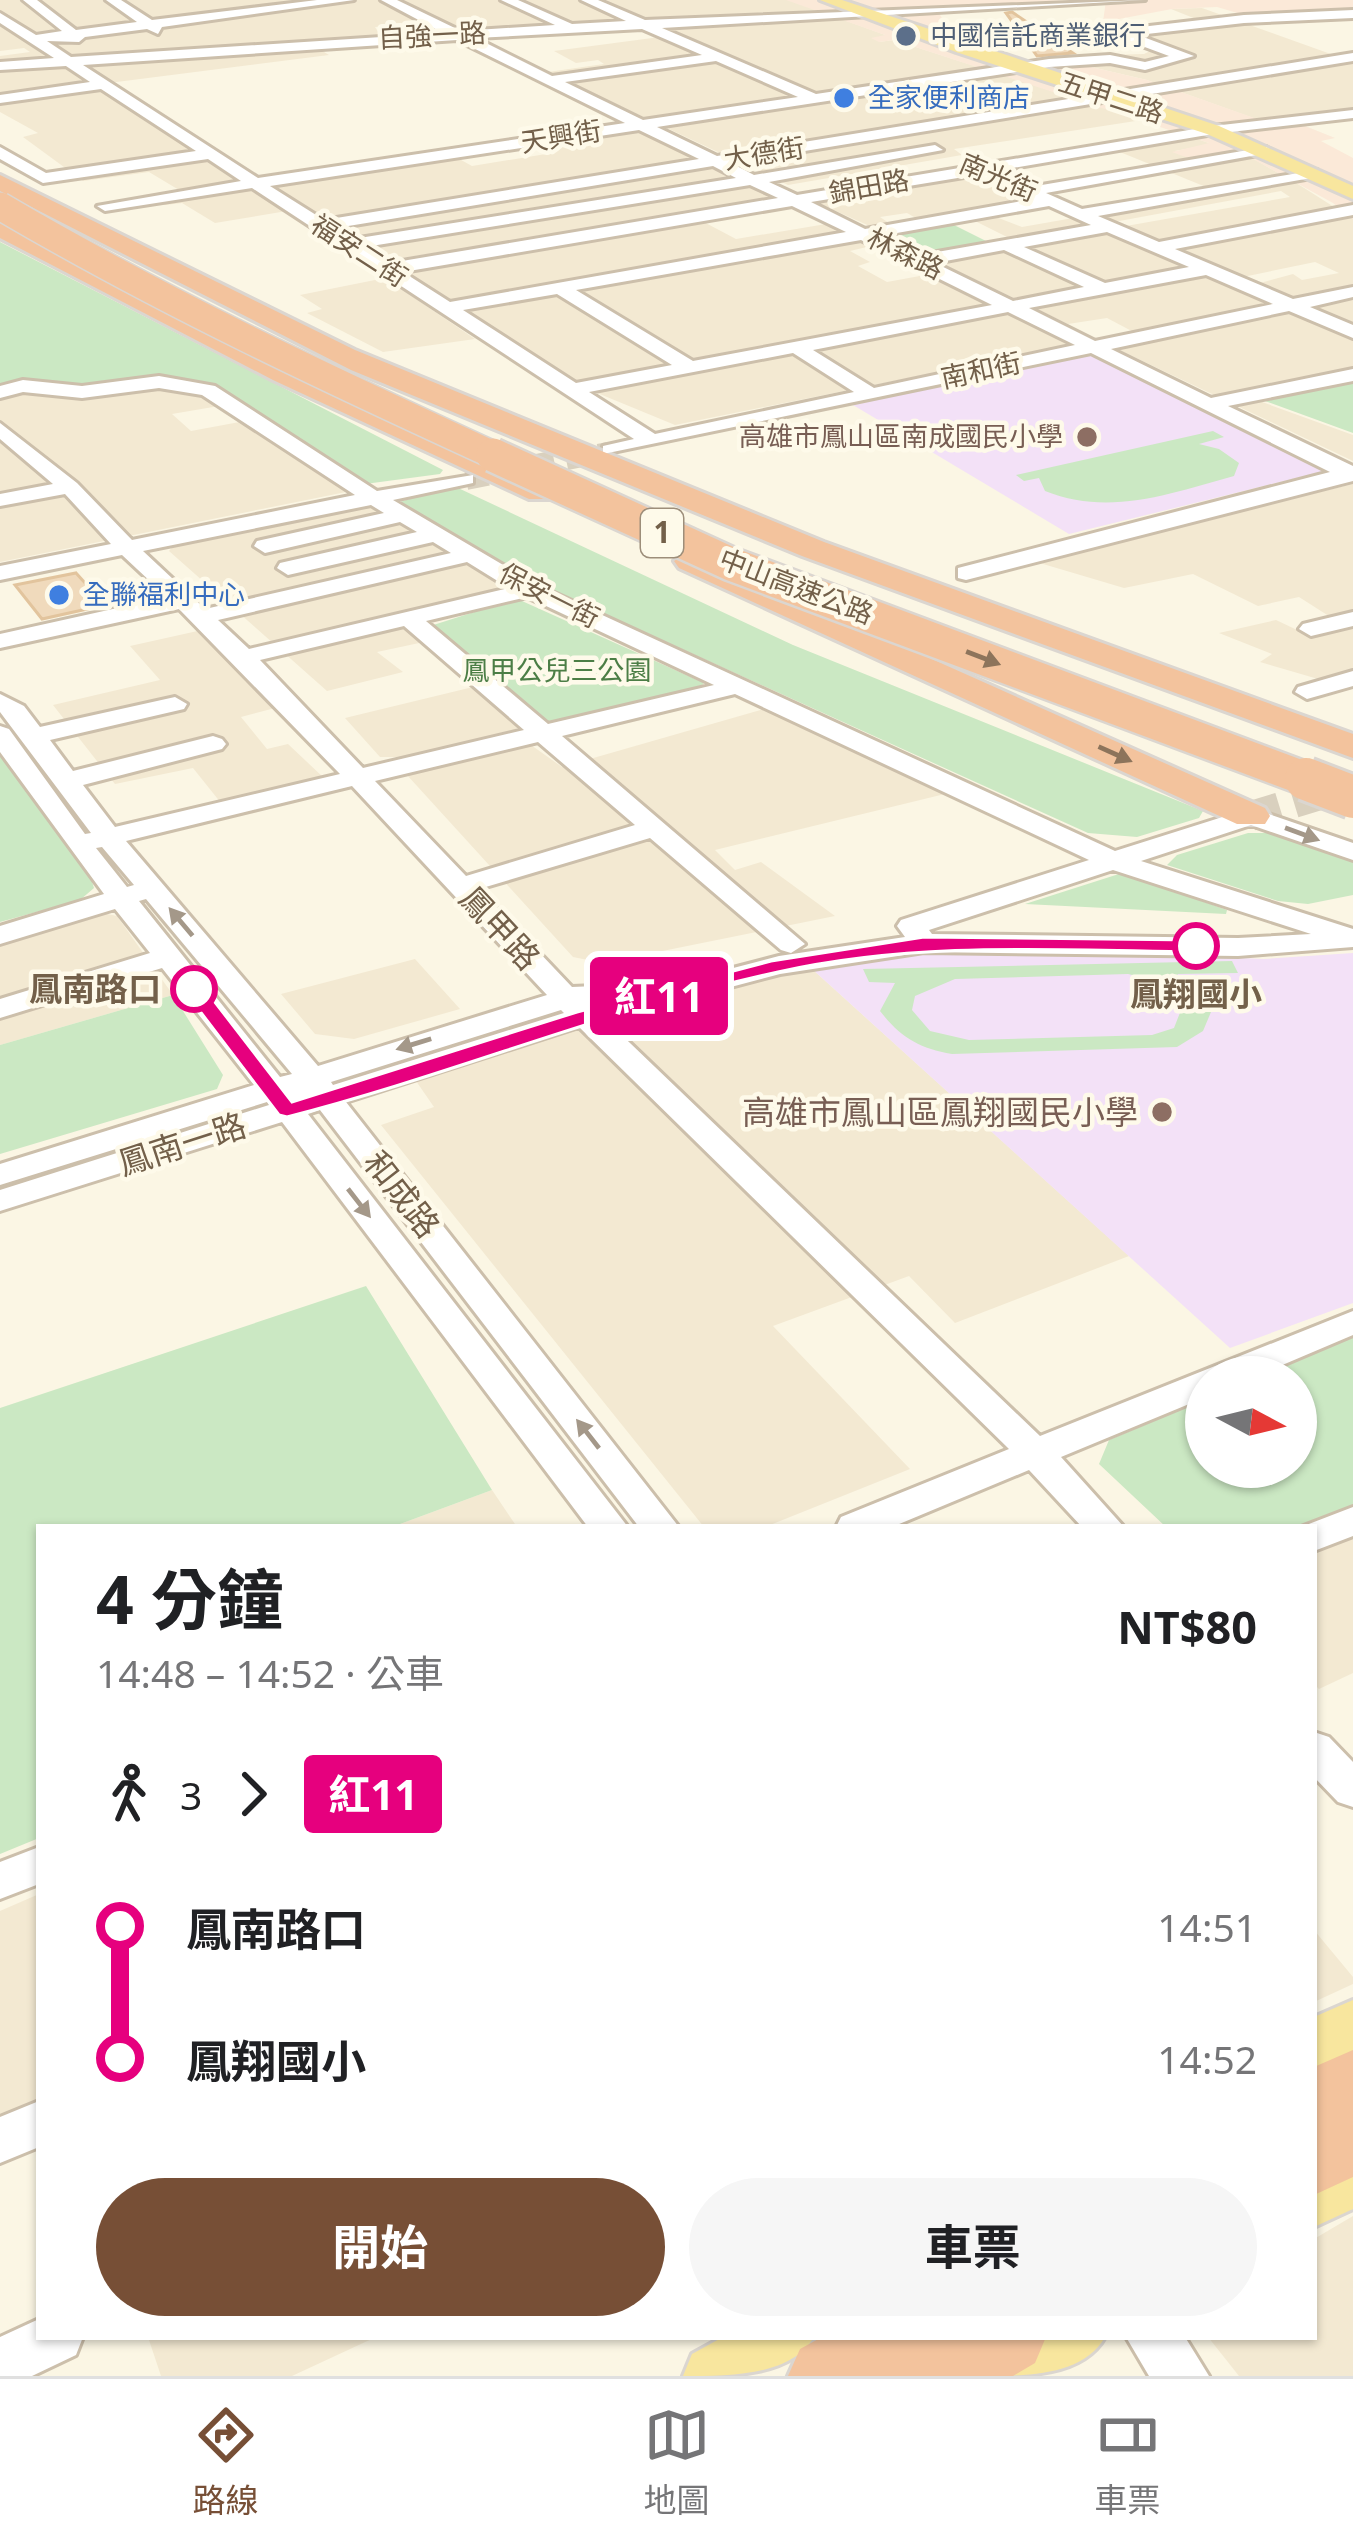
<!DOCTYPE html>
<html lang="zh-TW">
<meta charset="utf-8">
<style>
:root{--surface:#fff;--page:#f6f6f6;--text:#202124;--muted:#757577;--line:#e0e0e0;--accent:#774f36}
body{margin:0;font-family:"Noto Sans","Noto Sans TC",sans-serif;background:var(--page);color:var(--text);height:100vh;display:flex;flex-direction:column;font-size:45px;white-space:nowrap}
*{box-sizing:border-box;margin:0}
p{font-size:39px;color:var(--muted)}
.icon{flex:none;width:66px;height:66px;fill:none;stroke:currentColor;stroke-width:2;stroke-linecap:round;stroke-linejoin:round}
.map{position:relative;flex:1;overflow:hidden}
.details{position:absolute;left:36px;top:1524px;width:1281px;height:816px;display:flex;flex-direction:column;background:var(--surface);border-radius:0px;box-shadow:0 3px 9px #0004}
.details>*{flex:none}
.badge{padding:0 24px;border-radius:9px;font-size:42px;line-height:78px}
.needle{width:78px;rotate:97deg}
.buttons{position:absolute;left:1185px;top:1356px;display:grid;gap:24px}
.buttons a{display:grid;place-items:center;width:132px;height:132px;border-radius:50%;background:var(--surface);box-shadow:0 3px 9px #0004;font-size:60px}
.map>.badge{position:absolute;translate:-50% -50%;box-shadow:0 0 0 6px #fff}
.legs{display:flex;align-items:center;gap:18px;height:132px;padding:0 60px;font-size:39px}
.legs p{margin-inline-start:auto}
.summary{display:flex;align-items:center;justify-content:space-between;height:204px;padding:0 60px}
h1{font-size:66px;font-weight:700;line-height:90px}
.button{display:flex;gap:24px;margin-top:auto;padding:24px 60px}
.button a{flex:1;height:138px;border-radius:72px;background:var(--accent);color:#fff;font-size:48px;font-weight:700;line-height:138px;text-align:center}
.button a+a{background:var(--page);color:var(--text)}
ul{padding:0 60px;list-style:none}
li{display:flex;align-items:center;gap:42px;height:132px;font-size:45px}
li i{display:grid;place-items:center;width:18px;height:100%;margin:0 15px;background:currentColor}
li i::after{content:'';width:30px;height:30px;margin:-15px;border:9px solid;border-radius:50%;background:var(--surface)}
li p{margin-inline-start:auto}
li:first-child i{background:linear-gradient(#0000 50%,currentColor 0)}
li:last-child i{background:linear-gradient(currentColor 50%,#0000 0)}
.tabs{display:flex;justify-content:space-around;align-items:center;height:168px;border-top:3px solid var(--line);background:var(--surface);font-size:33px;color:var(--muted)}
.tabs a{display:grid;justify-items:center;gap:6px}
.tabs .current{color:var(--accent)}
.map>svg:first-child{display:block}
.residential{fill:#f3e9d2}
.commercial{fill:#fbe9d8}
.education{fill:#f3e1f7}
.green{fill:#cbe8c3;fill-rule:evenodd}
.building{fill:#f0dabc;stroke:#e2c49d;stroke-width:3}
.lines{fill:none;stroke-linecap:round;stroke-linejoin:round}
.minor-tunnel-far2{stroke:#d9d0be;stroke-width:18;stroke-dasharray:18 9;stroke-linecap:butt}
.minor-tunnel-far1{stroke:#d9d0be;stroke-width:22;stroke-dasharray:22 12;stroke-linecap:butt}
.minor-tunnel{stroke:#d9d0be;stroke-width:30;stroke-dasharray:30 15;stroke-linecap:butt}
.minor-casing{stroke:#ccbfab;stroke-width:6}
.major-casing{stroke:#dbd6d0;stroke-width:6}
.highway-casing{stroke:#dbd6d0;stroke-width:6}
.minor{fill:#fff;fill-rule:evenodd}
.major{fill:#f8e69e;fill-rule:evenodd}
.highway{fill:#f3c39d;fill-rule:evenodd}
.highway-bridge-far2-casing{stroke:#dbd6d0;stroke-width:30;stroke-linecap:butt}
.highway-bridge-far1-casing{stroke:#dbd6d0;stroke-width:38;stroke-linecap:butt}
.highway-bridge-casing{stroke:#dbd6d0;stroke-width:48;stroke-linecap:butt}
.highway-bridge-far2{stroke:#f3c39d;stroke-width:27}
.highway-bridge-far1{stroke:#f3c39d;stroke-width:33}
.highway-bridge{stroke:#f3c39d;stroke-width:42}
.oneway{fill:#8d745b}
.oneway2{fill:#a49889}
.line-1{fill:#e6007e;stroke:#fff;stroke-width:3}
.service-dot{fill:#5c6f8a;stroke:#fefaea;stroke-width:4.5}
.shop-dot{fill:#3f7fe0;stroke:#fefaea;stroke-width:4.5}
.education-dot{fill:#8d6e63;stroke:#fefaea;stroke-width:4.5}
.stop-1-dot{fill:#fff;stroke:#e6007e;stroke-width:6}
.labels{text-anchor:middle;stroke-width:9;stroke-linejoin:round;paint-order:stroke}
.far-street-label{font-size:27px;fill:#73604a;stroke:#fefaea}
.far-service-label{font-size:27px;fill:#4e5e75;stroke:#fefaea;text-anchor:start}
.far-shop-label{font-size:27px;fill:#366cbe;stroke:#fefaea;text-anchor:start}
.far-education-label{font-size:27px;fill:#785e54;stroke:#fefaea;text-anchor:end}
.far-park-label{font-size:27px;fill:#4c7e46;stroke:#fefaea}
.shield{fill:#fefaea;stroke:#9d8e7a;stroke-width:3}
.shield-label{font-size:30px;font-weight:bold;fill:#73604a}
.street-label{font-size:33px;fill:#73604a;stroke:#fefaea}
.stop-label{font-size:33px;font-weight:bold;fill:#73604a;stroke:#fefaea;text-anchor:end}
.education-label{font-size:33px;fill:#785e54;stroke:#fefaea;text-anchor:end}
</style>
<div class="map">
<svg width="1353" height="2376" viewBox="0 0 1353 2376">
<rect width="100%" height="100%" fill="#fbf6e4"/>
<!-- residential -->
<path class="residential" d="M0,0H580L628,20L456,30L441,22L375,27L380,35L0,61V56L30,52L24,48L0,51Z
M599,0H789L818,10L644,20Z
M1202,8L1353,62V110L1256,119L1147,80L1070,62L1077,61L1070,56L1144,54L1156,48L1128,33L1231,21L1217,17L1196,19L1171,9Z
M833,16L888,36L879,42L894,40L1142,120L954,149L962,155L788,185L548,72L604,64L598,60L576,63L554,51L675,35L659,27Z
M314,46L329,55L93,85L244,179L179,190L149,172L83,181L23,137L38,133L0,112V68Z
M636,129L781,197L384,261L270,186L452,155L472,166L552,153L536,142Z
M1188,136L1212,144L1175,151L1191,159L1240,151L1280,174L1206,187L1115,150Z
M981,174L1036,201L921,221L907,213L880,217L892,225L874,228L818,203Z
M1290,179L1353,219V328L1253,285L1293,274L1302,280L1339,273L1315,262L1238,278L1126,226L1290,197L1281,191L1114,222L1095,214Z
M250,186L287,211L215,223L182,203L165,205L157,200Z
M996,217L1022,227L1079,217L1353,334V370L1240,394L1353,435V461L1111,346L1145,338L1107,318L1068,324L926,256L1011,239L975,221Z
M700,220L736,239L832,223L875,245L850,251L870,262L858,266L887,282L936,273L1075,341L1072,345L675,425L573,383L404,273L414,267Z
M385,278L475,339L383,352L307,313L322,309L300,295Z
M158,386L203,393L219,406L172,414L191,431L245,421L351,491L0,562V395L31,388Z
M1353,484V672L1325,681L1260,662L1272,654L1219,633L1276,620L1314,638L1346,627L1299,597L1258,606L1193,574L1124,588L1033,561Z
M356,505H379L504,586L501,591L402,611L438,639L377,652L403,672L327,691L169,551L178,540Z
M202,630L275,708L241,717L267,749L288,744L324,778L221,803L193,768L115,784L53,705L160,680L130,646Z
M473,687L522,728L404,757H380L345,718Z
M771,707L953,792L715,850L735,870L761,862L835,916L603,963L573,957L407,775L531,745L562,767Z
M97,912L117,916L173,995L0,1045V942Z
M415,959L460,1009L354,1039L315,1034L281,994Z
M811,968L1129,1256L955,1323L909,1276L773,1326L910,1469L765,1527H704L381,1125L434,1107L416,1081L659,1002Z
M492,1490L517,1527H392Z
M1353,1532V1673L1319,1689L1314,1684V1549Z
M39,1894V2105L0,2123V1911Z
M1314,1930L1353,1977V1984L1314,2002Z
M1353,2216V2376H1239L1208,2337H1314V2239Z
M148,2337H376L292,2376H161Z"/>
<!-- commercial -->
<path class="commercial" d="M786,0H1072L891,9L898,13L937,10L945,23L980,30L993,46L966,47L1024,68L1070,62L1147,80L1277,126L1300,124L1335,138L1321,141L1353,158V219L1333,203L1240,152L1191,159L1172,152L1209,143L894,40L879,42L871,38L885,35Z
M1106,0H1353V11L1251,17L1217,7L1172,9L1103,22Z"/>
<!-- education -->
<path class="education" d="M1095,353L1333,469L1069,534L853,405Z
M1056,950L1264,959L1353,953V1303L1230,1348L811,968L926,954Z"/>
<!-- green -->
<path class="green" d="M950,223L988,242L923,254L886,236Z
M0,242L443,470L440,474L365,484L200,385L0,388Z
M1353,376V433L1254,397Z
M1213,431L1224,437L1199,444L1219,449L1239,463L1234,476C1172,493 1109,517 1045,491L1039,478L1024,481L1016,475Z
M445,487H456L793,645L1203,811L1199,818L1137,837L1088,833L556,592L397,503Z
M509,601H522L704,683L698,690L555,723L539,719L427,627Z
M0,753L89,872L94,888L80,900L0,922Z
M1248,833H1271L1353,862V895L1308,904L1278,901L1167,865L1177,855Z
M1122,873L1227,910L1226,914L1025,904Z
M1232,961L1238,973L1177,974L1205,997L1211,1012L1203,1031L1177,1047L952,1054C919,1048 901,1038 880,1011L895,983L869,982L863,969ZM1128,974C1151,980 1170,984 1183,1005L1174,1028L1152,1035L969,1040L930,1031L912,1010L915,996L955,979Z
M173,995L223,1075L217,1089L0,1154V1045Z
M366,1286L492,1490L392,1527H39V1838L0,1854V1408Z
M1353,1337V1509L1310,1527H1166L1099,1464L1109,1440L1206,1399V1467H1296V1377H1258Z"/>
<!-- building -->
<path class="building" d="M1012,12L1073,53L1037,56L1006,13Z
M76,573L105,605L42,619L15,585Z"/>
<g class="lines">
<!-- minor-tunnel-far2 -->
<path class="minor-tunnel-far2" d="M572,458L608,451"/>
<!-- minor-tunnel-far1 -->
<path class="minor-tunnel-far1" d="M466,479L587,455"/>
<!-- minor-tunnel -->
<path class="minor-tunnel" d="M1251,816L1346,787"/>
<!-- minor casing -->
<g class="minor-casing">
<path id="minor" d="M23,0H37L76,30L137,22L106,0H121L152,20L317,0H354L162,27L158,34L147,29L85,37L79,42L47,41L71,57L443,33L381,0H397L461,31L555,25L501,0H518L572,24L626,21L581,0H598L645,20L1145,0L662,28L816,94L1049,59L1110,55L1145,62L1169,56L1115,36V30L1244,15L1353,10V18L1244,23L1138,35L1194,56L1145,70L1110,63L1049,67L657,127L717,156L1353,53V61L731,163L754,175L935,145L943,150L769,182L797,195L1213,126L1353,110V118L1213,134L995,171L1030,187L1266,147L1274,152L1046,193L1082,209L1317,170V176L1311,178L1098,216L1159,242L1353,205V215L1175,249L1293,299L1353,287V297L1310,307L1353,325V338L1289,311L1111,349L1211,398L1353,369V381L1228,406L1353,466V481L966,580L958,578V568L1330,472L1091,353L603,454V446L634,439L252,188L105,211L97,206L241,181L208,159L43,183L0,159V147L46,173L196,151L101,89L0,103V95L90,82L66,66L0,70V62L54,58L0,23V13L36,35L62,31ZM642,29L702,55L552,76L476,38ZM457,40L625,123L258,178L83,65ZM716,61L798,97L643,120L565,82ZM639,130L699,159L324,220L270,186ZM713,166L736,178L353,239L336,228ZM976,175L1033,199L865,229L811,202ZM750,185L778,198L390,263L365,247ZM792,206L846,232L450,302L403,272ZM1049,206L1091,225L920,255L880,236ZM1107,232L1189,267L1105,283L1024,247ZM861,240L992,305L693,361L576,290ZM1004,250L1084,287L1013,301L935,263ZM1206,275L1273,304L1095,341L1029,308ZM557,294L672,365L576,383L463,310ZM1008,312L1075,345L874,388L813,350ZM793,353L854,392L655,434L589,392Z
M159,376L215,386L377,491L473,475V483L393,500L537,585L1115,851L1251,808L1353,843V860L1251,825L1141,861L1353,929V947L1238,956L924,952L780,974L606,1020L1040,1436L1353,1311V1335L1254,1377H1206V1397L1061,1457L1124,1527H1082L1029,1470L892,1527H836L841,1517L1009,1449L579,1027L346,1102L679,1527H639L320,1110L308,1114L628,1527H588L282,1122L0,1211V1190L269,1105L267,1102L0,1185V1164L254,1085L162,968L0,1018V999L150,953L115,909L0,944V926L104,894L0,752V726L9,729L85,834L91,833L0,712V694L24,706L40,727L175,697L187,704L184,709L50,740L73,771L213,736L222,739L226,744L222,749L83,785L115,827L340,774L179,609L0,648V634L167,597L122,555L0,580V566L111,544L65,494L0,506V494L53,484L0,439V423L77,483L132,540L355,495L202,395L159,388L82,398L23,392L0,398V386L23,380L82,386ZM371,505L384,513L257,541L254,546L265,553L400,522L417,532L280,563L277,568L288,575L433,542L451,553L205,609L143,551ZM467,562L509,588L249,649L218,620ZM527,597L714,685L548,724L426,621ZM404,626L524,730L363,768L260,660ZM735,694L1089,860L901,920L897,926L905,937L779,956L591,1005L587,1001L601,992L596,986L572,987L479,889L650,838L781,950L791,953L805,944L562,736ZM538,742L635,825L466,876L375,781ZM352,786L547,995L318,1066L126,841ZM102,847L134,885L127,887L96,848ZM1113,870L1311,934L1238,938L932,934L929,930ZM146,899L292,1074L280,1077L139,901ZM561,1010L564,1013L333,1085L331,1082Z
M1353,612V626L1311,636L1299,629L1303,624Z
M1353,671V686L1307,699L1295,692L1298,687Z
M1353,1507V1536L1314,1551V1527H1301Z
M1314,1732L1329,1737L1353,1762V1807L1338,1802L1314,1777Z
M39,1847V1884L0,1899V1862Z
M39,2101V2147L0,2163V2117Z
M39,2319V2337H83L76,2355L32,2376H0V2337Z
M1126,2337H1185L1209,2376H1149Z"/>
</g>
<!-- major casing -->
<g class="major-casing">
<path id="major" d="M820,0H842L1219,126L1353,186V199L1207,134L956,52Z
M1353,2000V2052L1314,2069V2017Z
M1353,2151V2209L1314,2227V2169Z
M723,2337H814C791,2376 731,2376 683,2376L692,2354Z
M1017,2337H1105C1083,2376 1027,2376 979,2376L988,2354Z"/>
</g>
<!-- highway casing -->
<g class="highway-casing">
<path id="highway" d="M0,175L355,350L824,542L1353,734V758L802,556L351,370L0,191Z
M0,221L293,368L551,485L555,492L551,499H529L273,380L0,238Z
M690,551L1265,808L1270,816L1265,824H1237L679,568L674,561Z
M1353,2050V2177L1314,2195V2067Z
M822,2337H1046L1035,2363L1013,2376H788L800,2349Z"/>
</g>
<!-- minor -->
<use href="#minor" class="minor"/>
<!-- major -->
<use href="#major" class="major"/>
<!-- highway -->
<use href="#highway" class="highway"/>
<!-- highway-bridge-far2 casing -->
<g class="highway-bridge-far2-casing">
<path id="highway-bridge-far2" d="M0,206C161,301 330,380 500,458"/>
</g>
<!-- highway-bridge-far1 casing -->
<g class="highway-bridge-far1-casing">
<path id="highway-bridge-far1" d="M493,455L731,564L1314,782"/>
</g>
<!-- highway-bridge casing -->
<g class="highway-bridge-casing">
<path id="highway-bridge" d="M1306,779L1353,797"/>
</g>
<!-- highway-bridge-far2 -->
<use href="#highway-bridge-far2" class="highway-bridge-far2"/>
<!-- highway-bridge-far1 -->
<use href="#highway-bridge-far1" class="highway-bridge-far1"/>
<!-- highway-bridge -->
<use href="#highway-bridge" class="highway-bridge"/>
</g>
<!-- one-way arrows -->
<defs><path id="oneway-solid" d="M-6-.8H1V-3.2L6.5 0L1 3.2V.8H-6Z" transform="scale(3)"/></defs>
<g class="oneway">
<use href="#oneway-solid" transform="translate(983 658) rotate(21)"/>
<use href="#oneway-solid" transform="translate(1115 754) rotate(24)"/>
</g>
<g class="oneway2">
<use href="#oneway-solid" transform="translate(1302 834) rotate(20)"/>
<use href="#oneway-solid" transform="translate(181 922) rotate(-130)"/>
<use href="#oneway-solid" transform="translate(414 1044) rotate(163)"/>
<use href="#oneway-solid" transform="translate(359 1203) rotate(52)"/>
<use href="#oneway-solid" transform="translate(588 1434) rotate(-128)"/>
</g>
<!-- line-1 -->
<path class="line-1" d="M924,937L1196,940L1207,946L1196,952C1056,950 916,941 778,972C610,1008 452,1075 287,1117L279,1115L183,989L201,984L292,1102L577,1012L771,961Z"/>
<!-- markers -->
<circle class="service-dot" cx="906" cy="36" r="12"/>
<g class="shop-dot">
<circle cx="844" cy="98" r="12"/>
<circle cx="59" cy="595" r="12"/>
</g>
<g class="education-dot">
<circle cx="1087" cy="437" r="12"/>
<circle cx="1162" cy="1112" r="12"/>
</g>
<g class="stop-1-dot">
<circle cx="1196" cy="946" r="21"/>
<circle cx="194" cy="989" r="21"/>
</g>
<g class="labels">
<!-- far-street labels -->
<g class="far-street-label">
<text transform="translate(432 36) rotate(-3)" y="9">自強一路</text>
<text transform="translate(1111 98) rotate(18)" y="9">五甲二路</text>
<text transform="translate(561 137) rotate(-9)" y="9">天興街</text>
<text transform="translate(764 154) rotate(-9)" y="9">大德街</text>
<text transform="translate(998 178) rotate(23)" y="9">南光街</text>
<text transform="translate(869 187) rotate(-10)" y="9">錦田路</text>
<text transform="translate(359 251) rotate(33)" y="9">福安二街</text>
<text transform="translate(905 254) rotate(26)" y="9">林森路</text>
<text transform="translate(981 371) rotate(-12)" y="9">南和街</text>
<text transform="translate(796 587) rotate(21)" y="9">中山高速公路</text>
<text transform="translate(549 596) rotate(27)" y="9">保安一街</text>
</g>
<!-- far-service labels -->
<g class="far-service-label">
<text x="930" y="45">中國信託商業銀行</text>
</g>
<!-- far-shop labels -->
<g class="far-shop-label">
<text x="868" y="107">全家便利商店</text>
<text x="83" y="604">全聯福利中心</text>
</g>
<!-- far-education labels -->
<g class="far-education-label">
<text x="1063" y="446">高雄市鳳山區南成國民小學</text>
</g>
<!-- far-park labels -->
<g class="far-park-label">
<text x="557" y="680">鳳甲公兒三公園</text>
</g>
<!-- shield labels -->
<rect class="shield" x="641" y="509" width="42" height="48" rx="9"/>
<g class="shield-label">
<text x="662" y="543">1</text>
</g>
<!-- street labels -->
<g class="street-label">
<text transform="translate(500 928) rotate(47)" y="12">鳳甲路</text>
<text transform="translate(182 1144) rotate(-18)" y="12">鳳南一路</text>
<text transform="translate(402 1194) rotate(52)" y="12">和成路</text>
</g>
<!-- stop labels -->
<g class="stop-label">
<text x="161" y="1001">鳳南路口</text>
<text x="1196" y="1006" text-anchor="middle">鳳翔國小</text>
</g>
<!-- education labels -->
<g class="education-label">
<text x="1138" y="1124">高雄市鳳山區鳳翔國民小學</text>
</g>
</g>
</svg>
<div class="buttons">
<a><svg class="needle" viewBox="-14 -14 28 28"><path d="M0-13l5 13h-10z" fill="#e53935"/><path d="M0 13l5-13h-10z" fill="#757577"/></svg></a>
</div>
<b class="badge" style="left:659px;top:996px;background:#e6007e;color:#fff">紅11</b>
<section class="details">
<div class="summary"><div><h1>4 分鐘</h1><p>14:48 – 14:52 · 公車</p></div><b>NT$80</b></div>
<div class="legs"><svg class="icon" aria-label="walk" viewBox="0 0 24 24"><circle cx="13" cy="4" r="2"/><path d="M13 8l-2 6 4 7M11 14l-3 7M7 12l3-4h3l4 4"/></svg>3<svg class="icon" aria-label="forward" viewBox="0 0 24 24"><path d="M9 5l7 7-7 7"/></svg><b class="badge" style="background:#e6007e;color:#fff">紅11</b></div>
<ul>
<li><i style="color:#e6007e"></i><b>鳳南路口</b><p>14:51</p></li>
<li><i style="color:#e6007e"></i><b>鳳翔國小</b><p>14:52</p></li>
</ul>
<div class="button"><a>開始</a><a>車票</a></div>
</section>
</div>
<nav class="tabs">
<a class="current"><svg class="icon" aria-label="directions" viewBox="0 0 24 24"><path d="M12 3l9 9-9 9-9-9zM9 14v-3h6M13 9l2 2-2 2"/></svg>路線</a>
<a><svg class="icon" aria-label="map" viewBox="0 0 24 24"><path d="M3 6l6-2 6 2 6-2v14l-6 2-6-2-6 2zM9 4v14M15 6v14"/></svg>地圖</a>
<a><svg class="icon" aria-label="tickets" viewBox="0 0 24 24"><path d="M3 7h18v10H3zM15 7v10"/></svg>車票</a>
</nav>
